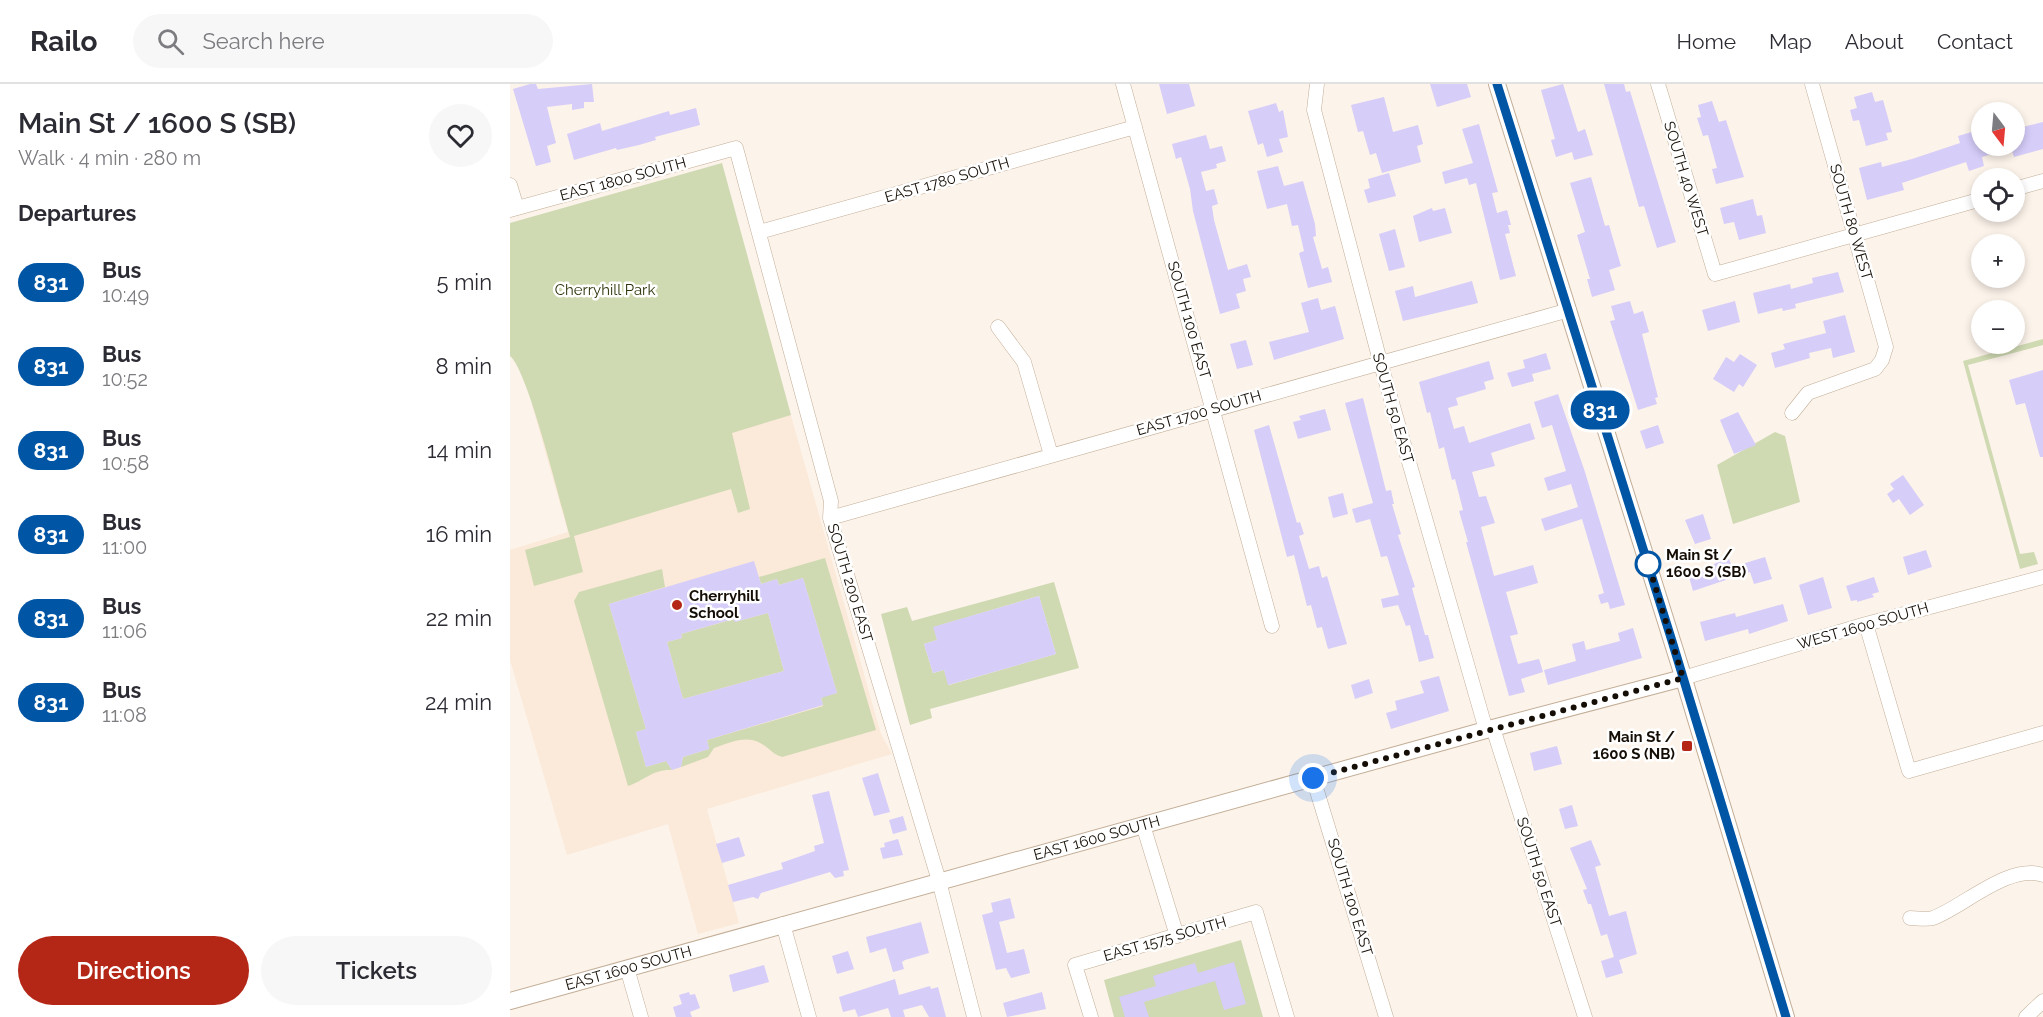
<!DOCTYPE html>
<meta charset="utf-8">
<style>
:root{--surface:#fff;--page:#f7f7f7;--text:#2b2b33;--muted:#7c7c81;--line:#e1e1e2;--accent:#b42616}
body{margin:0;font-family:Raleway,sans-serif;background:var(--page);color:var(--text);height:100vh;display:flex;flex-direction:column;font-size:22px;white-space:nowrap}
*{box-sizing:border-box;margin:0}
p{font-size:20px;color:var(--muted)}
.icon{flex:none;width:33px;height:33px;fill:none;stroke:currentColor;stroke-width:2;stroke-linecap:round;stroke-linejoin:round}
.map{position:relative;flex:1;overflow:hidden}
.side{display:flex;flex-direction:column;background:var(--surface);width:510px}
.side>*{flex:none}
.badge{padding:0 12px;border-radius:20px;font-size:21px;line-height:39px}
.needle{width:39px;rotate:164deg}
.controls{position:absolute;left:1461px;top:18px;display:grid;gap:12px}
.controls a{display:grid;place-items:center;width:54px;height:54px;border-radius:50%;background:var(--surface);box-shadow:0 3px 9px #0003;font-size:30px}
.you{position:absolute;width:30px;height:30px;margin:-15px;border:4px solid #fff;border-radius:50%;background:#1a73e8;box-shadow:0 0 0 9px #1a73e833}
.map>.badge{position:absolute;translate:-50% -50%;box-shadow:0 0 0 3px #fff}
h2{padding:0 18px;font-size:22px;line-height:54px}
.round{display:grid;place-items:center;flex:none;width:63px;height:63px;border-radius:32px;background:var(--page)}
.head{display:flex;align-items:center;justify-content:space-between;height:102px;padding:0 18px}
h1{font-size:28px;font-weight:600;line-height:45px}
.primary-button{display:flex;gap:12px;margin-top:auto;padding:12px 18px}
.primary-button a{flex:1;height:69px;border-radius:36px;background:var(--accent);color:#fff;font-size:24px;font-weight:600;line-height:69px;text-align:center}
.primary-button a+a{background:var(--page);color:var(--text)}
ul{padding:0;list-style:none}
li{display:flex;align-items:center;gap:18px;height:84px;padding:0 18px}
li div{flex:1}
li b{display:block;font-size:22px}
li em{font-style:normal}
li .badge{min-width:66px;font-weight:700;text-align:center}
header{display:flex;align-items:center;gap:36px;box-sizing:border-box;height:84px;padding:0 30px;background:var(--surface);border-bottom:2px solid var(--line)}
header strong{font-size:28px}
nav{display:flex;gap:33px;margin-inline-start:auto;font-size:21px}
.search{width:420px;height:54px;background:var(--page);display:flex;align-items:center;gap:15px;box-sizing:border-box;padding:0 21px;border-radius:33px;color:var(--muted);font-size:22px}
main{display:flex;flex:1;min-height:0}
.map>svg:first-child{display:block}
.built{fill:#fbead9}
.green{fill:#cfd9b2;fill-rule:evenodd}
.building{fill:#d6cdf9;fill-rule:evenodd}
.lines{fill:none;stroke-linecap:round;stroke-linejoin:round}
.minor-casing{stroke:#c3ae97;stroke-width:15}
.tertiary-casing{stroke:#c3ae97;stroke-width:18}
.minor{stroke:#fff;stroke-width:14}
.tertiary{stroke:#fff;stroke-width:16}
.line-casing{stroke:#fff;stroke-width:14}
.line{stroke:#0055a4;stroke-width:9}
.walk{stroke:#150e06;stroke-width:6;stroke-dasharray:0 10.8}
.stop-dot{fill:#fff;stroke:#0055a4;stroke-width:3}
.poi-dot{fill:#b42616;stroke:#fff;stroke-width:2}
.labels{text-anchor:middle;stroke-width:5;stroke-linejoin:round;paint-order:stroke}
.street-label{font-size:15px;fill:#150e06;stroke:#fff}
.park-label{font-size:15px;fill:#2e350b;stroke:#fff}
.stop-label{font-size:15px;font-weight:bold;fill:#150e06;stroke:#fff;text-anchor:start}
.poi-label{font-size:15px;font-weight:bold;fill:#150e06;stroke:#fff;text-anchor:start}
</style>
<header>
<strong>Railo</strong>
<div class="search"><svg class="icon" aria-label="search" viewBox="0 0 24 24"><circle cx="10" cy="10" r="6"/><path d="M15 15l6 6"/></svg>Search here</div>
<nav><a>Home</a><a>Map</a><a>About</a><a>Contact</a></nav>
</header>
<main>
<section class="side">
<div class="head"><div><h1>Main St / 1600 S (SB)</h1><p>Walk · 4 min · 280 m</p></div><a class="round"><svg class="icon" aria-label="heart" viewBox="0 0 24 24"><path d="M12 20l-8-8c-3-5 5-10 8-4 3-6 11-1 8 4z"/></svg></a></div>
<h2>Departures</h2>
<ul>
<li><span class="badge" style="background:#0055a4;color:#fff">831</span><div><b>Bus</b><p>10:49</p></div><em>5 min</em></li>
<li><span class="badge" style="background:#0055a4;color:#fff">831</span><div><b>Bus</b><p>10:52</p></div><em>8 min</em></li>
<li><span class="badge" style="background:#0055a4;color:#fff">831</span><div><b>Bus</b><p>10:58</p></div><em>14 min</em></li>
<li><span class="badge" style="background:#0055a4;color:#fff">831</span><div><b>Bus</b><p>11:00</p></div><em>16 min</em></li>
<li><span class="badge" style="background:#0055a4;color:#fff">831</span><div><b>Bus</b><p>11:06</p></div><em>22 min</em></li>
<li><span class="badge" style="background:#0055a4;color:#fff">831</span><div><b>Bus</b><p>11:08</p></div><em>24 min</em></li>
</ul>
<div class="primary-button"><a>Directions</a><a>Tickets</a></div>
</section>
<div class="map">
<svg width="1533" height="933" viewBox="0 0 1533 933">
<rect width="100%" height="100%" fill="#fcf3ea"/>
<!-- built -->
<path class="built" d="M259,254L371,650L382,670L197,725L229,839L188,850L158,740L57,771L0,576V466L58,448L22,321Z"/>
<!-- green -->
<path class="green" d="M212,79L281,331L222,349L240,425L228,429L221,405L64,452L73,488L24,502L15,466L60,453C51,422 18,286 0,272V139Z
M1533,255V261L1458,281L1510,470L1524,468L1528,480L1510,485L1453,277Z
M1265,348L1275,352L1290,418L1223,440L1207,381Z
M315,474L366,646L272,673C263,670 260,665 252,660C237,650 219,659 204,664L198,673L171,683L173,673L199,665L197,656L313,622L311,613L327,609L293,494L269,501L267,495L251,500L249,493Z
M152,485L155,503L99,520L136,645L126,648L136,683L156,677L162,686C143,685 135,696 118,702L64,517L69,508Z
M544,498L569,584L420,625L422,634L400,641L371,530L397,523L402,537ZM529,512L546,570L439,601L434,586L423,589L414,560L427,556L424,543Z
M258,529L274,587L173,615L157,558L172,554L171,550L224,535L225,538Z
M731,856L753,933H604L594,896Z"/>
<!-- building -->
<path class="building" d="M20,0H26L28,5L82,0L84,18H74V24L62,26V20L37,23L46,59L37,62L41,78L26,82L3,5Z
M649,0H679L685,22L657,30Z
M920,0H957L961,13L927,23Z
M1053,0L1068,48L1075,45L1083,71L1064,76L1062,68L1046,73L1041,56L1045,55L1031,6Z
M1094,0H1114L1116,8L1120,7L1166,158L1147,164L1134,122L1129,123Z
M1362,8L1365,18L1373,16L1382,48L1376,49L1378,56L1356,62L1349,36L1343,37L1340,26L1347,24L1344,13Z
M874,13L883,48L908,41L913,60L907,62L911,78L872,89L866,69L860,71L853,47L848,48L841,21Z
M1202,17L1209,38L1216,36L1234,93L1206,100L1202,85L1207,84L1198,51L1193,52L1187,34L1191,33L1188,21Z
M766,19L769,28L773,26L778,53L769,55L773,68L757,73L753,59L748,61L738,27Z
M186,24L190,41L145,53L146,56L129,61L107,66L106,64L64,76L57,50L90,39L92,47L159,27L160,31Z
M1533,38V65L1504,73L1501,64L1472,73L1474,82L1459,87L1456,78L1392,99L1394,106L1357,116L1349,84L1371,78L1372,83L1402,75L1450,59L1448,52L1472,45V62H1504V45Z
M969,40L988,108L982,109L987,129L997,126L1001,141H998L1000,149L995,150L1006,192L990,196L966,99L959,101L957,94L935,100L932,88L963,79L952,45Z
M696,51L700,65L712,62L716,77L706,80L707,84L691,88L696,107L704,105L708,120L702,122L704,136L718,186L737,180L741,193L733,195L736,207L726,210L730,224L710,230L683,127L680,105L671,73L666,75L662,60Z
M768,82L774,102L793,97L805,140L806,152L803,153L812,185L818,183L822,198L798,204L789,169L794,167L788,141L782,142L777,120L757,125L747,87Z
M879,89L886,112L858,119L854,106L860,104L858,95Z
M1081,93L1095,142L1099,141L1111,182L1099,186L1105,206L1082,213L1077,195H1080L1067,151L1075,148L1060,99Z
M1243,115L1247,132L1252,131L1256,149L1229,156L1224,138L1214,140L1210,124Z
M922,124L923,127L935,124L942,149L909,158L903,132Z
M885,145L895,183L879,187L869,150Z
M1328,188L1334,208L1285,220L1286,224L1273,227L1272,224L1248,230L1243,209L1280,200L1281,205L1303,199L1302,194Z
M962,197L968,219L893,237L885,207L903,202L905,213Z
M808,214L811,226L825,222L834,255L764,276L759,258L799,248L791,219Z
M1120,217L1124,230L1133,227L1139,248L1132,250L1148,313L1145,314L1147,320L1128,326L1100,237L1105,236L1101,222Z
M1225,217L1230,238L1198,247L1192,226Z
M1335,231L1345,268L1323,274L1321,264L1299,269L1300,274L1265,284L1261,269L1275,265L1273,260L1316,249L1313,237Z
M736,256L743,281L727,285L720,260Z
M1036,269L1041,285L1022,290L1024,297L1002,303L997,289L1015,284L1013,276Z
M1230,270L1247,281L1233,303L1229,300L1224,308L1203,295L1216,273L1224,278Z
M979,277L984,295L974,298L976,305L946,314L948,321L938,324L944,345L954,342L959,359L1020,339L1025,355L981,369L985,382L962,388L969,413L976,412L985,439L971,443L984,492L1023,481L1028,499L996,508L1008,550L1000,552L1008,580L1029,575L1033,588L1011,595L1015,608L999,612L956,458H958L949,427L953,426L945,395L942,396L934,363L929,365L920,328L917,329L909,298Z
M1533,286V373H1530L1515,319L1506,321L1499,296Z
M1048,310L1075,388L1115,521L1100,525L1098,518L1091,520L1088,511L1094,509L1072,435L1035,447L1031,435L1068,423L1061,400L1038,407L1034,394L1056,387L1042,341L1032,344L1024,318Z
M853,314L876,407L881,406L884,420H882L891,450L888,451L905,503L902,504L915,551H918L924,574L909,578L900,541L896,542L888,521L873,524L871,515L889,511L877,472L871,473L860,435L846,439L842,425L863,419L835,319Z
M815,325L821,346L788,355L783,338L791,336L789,332Z
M1228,328L1246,361L1224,370L1210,336Z
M759,341L787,439L790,438L794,450L789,452L799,485L809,482L812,494L817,492L837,560L818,565L812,543L807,544L801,521L797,522L784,471L777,473L744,346Z
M1148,341L1154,359L1136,365L1130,347Z
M1393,391L1414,421L1400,431L1389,415L1383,419L1377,410L1384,405L1380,400Z
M833,409L838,430L823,434L818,413Z
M1193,430L1201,455L1185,460L1175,436Z
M1416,466L1422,483L1398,491L1393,473Z
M1218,472L1222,483L1255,473L1262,495L1244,500L1240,488L1183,507L1179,493L1206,479L1205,476Z
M244,477L251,500L267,495L269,501L293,494L327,609L311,614L313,621L197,656L199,665L173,673L171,683L162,686L156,677L136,683L126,648L136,645L99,520ZM258,529L274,587L173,615L157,558L172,554L171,550L223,535L225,538Z
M1313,493L1322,524L1298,531L1289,501Z
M1364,493L1369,508L1362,510L1364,513L1347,518V516L1341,517L1336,502Z
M529,512L546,570L438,601L434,586L423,589L414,560L427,556L423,543Z
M1273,520L1278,537L1239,550L1238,545L1195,557L1190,538L1225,529L1226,533Z
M1123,544L1132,574L1038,601L1034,586L1066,577L1062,560L1074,557L1076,566L1110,557L1108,549Z
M929,592L939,627L881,645L876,629L887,626L885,617L914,609L910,597Z
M859,595L863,609L845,615L841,601Z
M1047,662L1052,680L1024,687L1020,669Z
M368,689L380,728L364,732L352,694Z
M319,707L339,786L333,787L334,792L325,794L320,788L261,806L251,809L248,815L243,813L223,818L218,801L273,785L271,779L305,767L304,762L314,759L302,711Z
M1062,721L1068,742L1055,745L1049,725Z
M393,732L397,746L383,750L379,736Z
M229,753L235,772L212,779L206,760Z
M388,755L393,771L373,775L370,764L375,763L374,759Z
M1081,756L1091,781L1085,783L1099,832L1116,827L1127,870L1109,876L1113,889L1096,894L1091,877L1104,873L1097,850L1091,852L1081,820H1078L1073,806L1077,805L1060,764Z
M500,814L505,834L489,838L497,869L514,865L520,889L501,894L496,884L486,886L472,831L483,828L481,819Z
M411,838L419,869L395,876L392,878L394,885L383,888L376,864L360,869L356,853Z
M338,867L344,885L327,890L322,872Z
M724,878L736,920L714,926L705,897L634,918L639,933H615L609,913L646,902L643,892L685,879L688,889Z
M254,881L259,898L223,908L219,891Z
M385,895L389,911L420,902L421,905L428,903L436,933H419L412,921L393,926L395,933H381L378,924L348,933L345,925L333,928L329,913Z
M179,908L180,911L185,910L190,924L180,928L182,933H166L163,923L172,920L169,911Z
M532,908L536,925L497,933L493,919Z"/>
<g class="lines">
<!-- minor casing -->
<g class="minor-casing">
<path id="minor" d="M613,0L762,542
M807,0L804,26L870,277L976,646
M1148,0L1205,190L1472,115
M0,101L7,124
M1504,105L1533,97
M0,126L226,64L321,417L320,434L429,797L464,933
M249,148L625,43
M488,243L514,278L541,371
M1282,329L1298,309L1365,285L1372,276L1376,263L1302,0
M320,434L1059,226
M1356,540L1399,687L1533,649
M1173,594L1356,540L1533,493
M983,644L1075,933
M803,694L876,933
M633,741L667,852
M1400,834C1407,834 1416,836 1423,834C1453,823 1499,779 1533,791
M273,840L299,933
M117,884L131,933
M581,933L565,881L746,828L777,933
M1516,933L1533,917"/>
</g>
<!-- tertiary casing -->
<g class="tertiary-casing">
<g id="tertiary">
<path d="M987,0L1169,579L1276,933"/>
<path id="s1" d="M0,917L983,644L1173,594"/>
</g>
</g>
<!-- minor -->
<use href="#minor" class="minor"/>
<!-- tertiary -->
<use href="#tertiary" class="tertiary"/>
</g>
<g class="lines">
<!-- line casing -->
<g class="line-casing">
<path id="line" d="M987,0L1162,557L1276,933"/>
</g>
<!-- line -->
<use href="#line" class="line"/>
<!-- walk -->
<path class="walk" d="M803,694L1173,594L1135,469L1138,480"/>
</g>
<!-- markers -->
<circle class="stop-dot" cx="1138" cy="480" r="12"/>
<g class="poi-dot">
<circle cx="167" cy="521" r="6"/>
<rect x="1171" y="656" width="12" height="12" rx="3"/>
</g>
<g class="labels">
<!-- street labels -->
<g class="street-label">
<text transform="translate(113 95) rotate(-15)" y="5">EAST 1800 SOUTH</text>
<text transform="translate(1176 95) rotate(73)" y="5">SOUTH 40 WEST</text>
<text transform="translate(437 96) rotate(-16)" y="5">EAST 1780 SOUTH</text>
<text transform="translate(1341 138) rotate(74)" y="5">SOUTH 80 WEST</text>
<text transform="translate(679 236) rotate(74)" y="5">SOUTH 100 EAST</text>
<text transform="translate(883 324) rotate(74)" y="5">SOUTH 50 EAST</text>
<text transform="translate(689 329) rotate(-16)" y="5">EAST 1700 SOUTH</text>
<text transform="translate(340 499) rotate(73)" y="5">SOUTH 200 EAST</text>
<text transform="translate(1353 542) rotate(-16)" y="5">WEST 1600 SOUTH</text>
<text dy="5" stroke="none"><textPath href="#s1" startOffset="609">EAST 1600 SOUTH</textPath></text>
<text transform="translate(1029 788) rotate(72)" y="5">SOUTH 50 EAST</text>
<text transform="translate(840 813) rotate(73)" y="5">SOUTH 100 EAST</text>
<text transform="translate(655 855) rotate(-16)" y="5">EAST 1575 SOUTH</text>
<text dy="5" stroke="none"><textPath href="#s1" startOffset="123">EAST 1600 SOUTH</textPath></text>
</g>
<!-- park labels -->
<g class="park-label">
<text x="95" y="211">Cherryhill Park</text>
</g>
<!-- stop labels -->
<g class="stop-label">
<text x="1156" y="476">Main St /<tspan x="1156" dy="17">1600 S (SB)</tspan></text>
</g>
<!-- poi labels -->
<g class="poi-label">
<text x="179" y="517">Cherryhill<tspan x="179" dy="17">School</tspan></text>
<text x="1165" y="658" text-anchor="end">Main St /<tspan x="1165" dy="17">1600 S (NB)</tspan></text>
</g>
</g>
</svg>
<div class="controls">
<a><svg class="needle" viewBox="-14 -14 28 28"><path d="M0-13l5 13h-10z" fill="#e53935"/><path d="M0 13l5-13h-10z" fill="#7c7c81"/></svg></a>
<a><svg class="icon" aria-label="locate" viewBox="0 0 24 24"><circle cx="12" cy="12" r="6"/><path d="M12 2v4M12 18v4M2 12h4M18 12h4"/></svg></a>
<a>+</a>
<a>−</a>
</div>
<div class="you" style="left:803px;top:694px"></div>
<b class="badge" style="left:1090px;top:326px;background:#0055a4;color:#fff">831</b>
</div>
</main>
